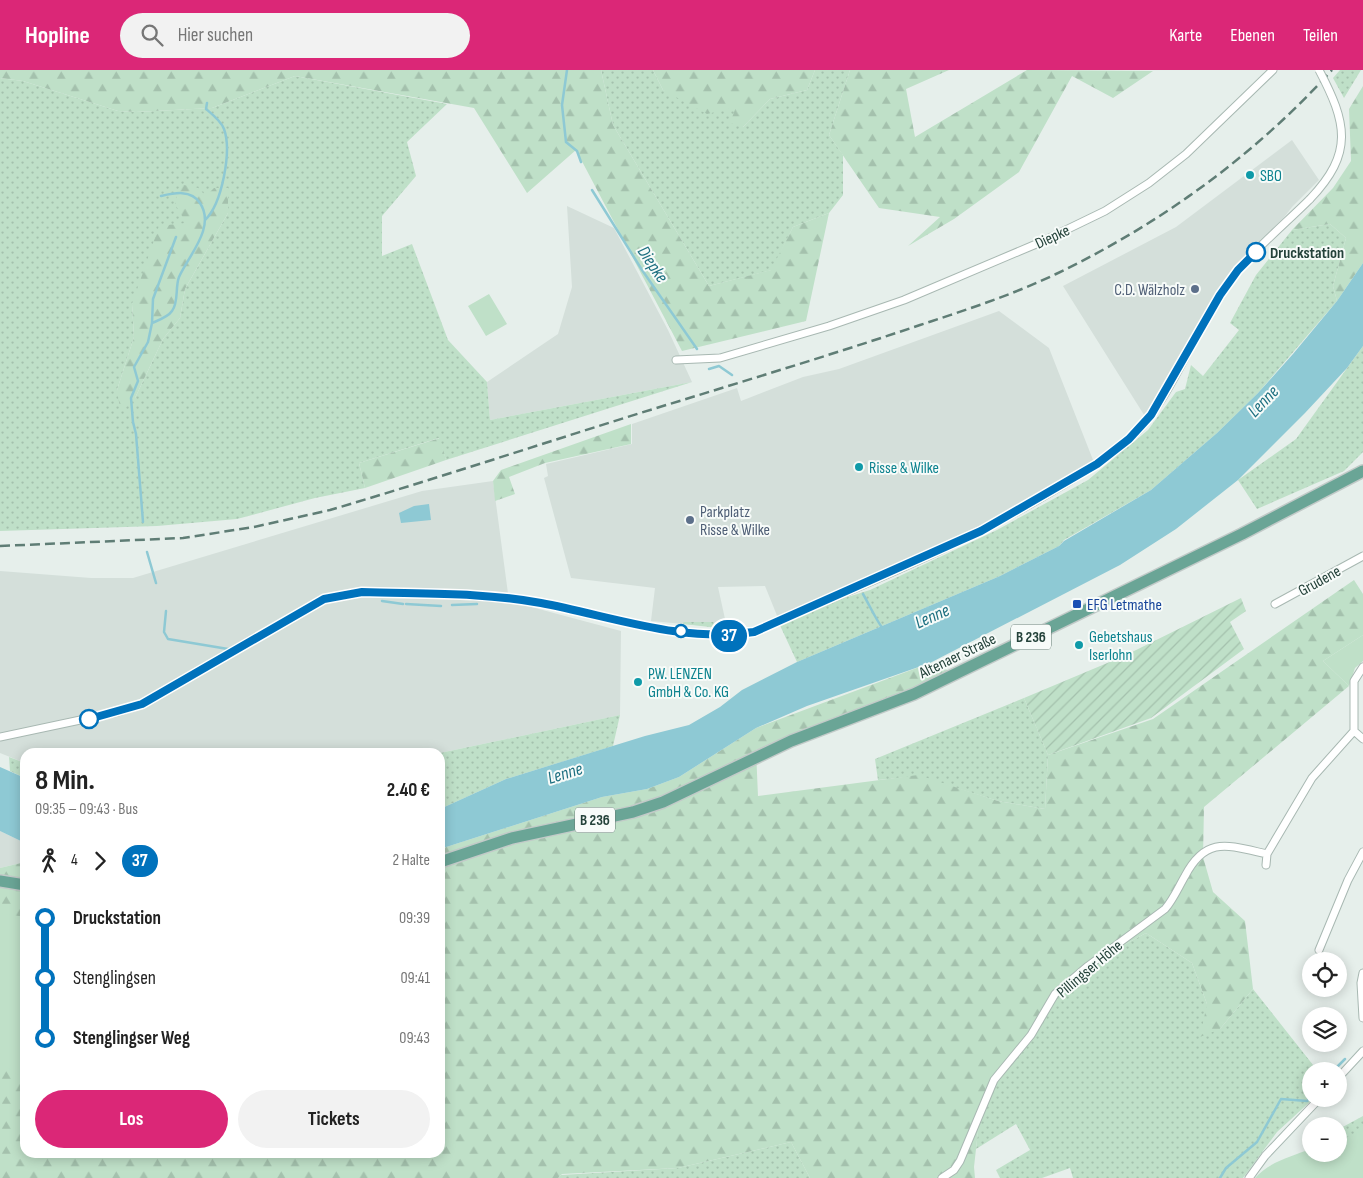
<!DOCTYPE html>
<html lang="de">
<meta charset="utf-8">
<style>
:root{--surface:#fff;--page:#f2f2f2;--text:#222;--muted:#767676;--accent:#db2777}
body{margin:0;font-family:"Sofia Sans Condensed",sans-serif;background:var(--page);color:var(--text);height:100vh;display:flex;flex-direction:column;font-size:19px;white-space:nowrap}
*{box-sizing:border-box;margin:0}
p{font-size:16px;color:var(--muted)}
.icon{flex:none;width:28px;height:28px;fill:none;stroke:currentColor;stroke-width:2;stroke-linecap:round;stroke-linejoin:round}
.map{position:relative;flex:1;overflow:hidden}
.panel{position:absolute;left:20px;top:678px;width:425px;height:410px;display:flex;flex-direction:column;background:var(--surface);border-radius:15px;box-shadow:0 2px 12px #0003}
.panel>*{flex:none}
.badge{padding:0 10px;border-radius:16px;font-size:18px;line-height:32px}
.controls{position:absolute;left:1302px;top:882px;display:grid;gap:10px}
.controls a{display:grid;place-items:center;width:45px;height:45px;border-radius:50%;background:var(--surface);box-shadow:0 2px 12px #0003;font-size:25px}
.map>.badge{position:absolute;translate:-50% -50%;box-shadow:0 0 0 2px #fff}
.legs{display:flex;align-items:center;gap:8px;height:55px;padding:0 15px;font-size:16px}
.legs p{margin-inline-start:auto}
.headline{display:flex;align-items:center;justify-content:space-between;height:85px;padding:0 15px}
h1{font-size:28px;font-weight:700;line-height:38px}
.action{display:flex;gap:10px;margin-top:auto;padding:10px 15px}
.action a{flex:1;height:58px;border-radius:30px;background:var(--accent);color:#fff;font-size:20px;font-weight:700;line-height:58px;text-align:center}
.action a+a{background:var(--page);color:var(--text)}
ul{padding:0 15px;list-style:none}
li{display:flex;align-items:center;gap:18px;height:60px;font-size:19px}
li i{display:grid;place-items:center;width:8px;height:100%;margin:0 6px;background:currentColor}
li i::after{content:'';width:12px;height:12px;margin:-6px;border:4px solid;border-radius:50%;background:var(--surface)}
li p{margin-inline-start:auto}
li:first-child i{background:linear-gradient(#0000 50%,currentColor 0)}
li:last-child i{background:linear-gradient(currentColor 50%,#0000 0)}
header{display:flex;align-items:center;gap:30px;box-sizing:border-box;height:70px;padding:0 25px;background:var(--accent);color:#fff}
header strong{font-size:24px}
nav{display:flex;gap:28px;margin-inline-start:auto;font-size:18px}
.search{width:350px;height:45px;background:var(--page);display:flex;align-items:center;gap:12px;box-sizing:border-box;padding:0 18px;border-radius:28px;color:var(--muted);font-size:19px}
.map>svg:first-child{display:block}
.built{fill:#d4dfda}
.grass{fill:url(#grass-dots);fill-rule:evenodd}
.forest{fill:url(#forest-firs)}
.park{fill:#bfe0c8}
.garden{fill:url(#garden-furrows)}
.water{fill:#8ec9d4}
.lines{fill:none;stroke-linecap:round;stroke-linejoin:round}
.stream{stroke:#8ec9d4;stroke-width:2.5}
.street-casing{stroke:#a8b8b2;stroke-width:9}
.primary-casing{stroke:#c2cac8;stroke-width:14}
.street{stroke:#fff;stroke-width:7}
.primary{stroke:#6aa596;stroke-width:11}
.rail{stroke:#5f7d75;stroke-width:2.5;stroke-dasharray:10 5;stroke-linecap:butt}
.street-bridge-casing{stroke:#a8b8b2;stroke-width:9;stroke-linecap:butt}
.street-bridge{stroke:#fff;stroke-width:7}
.line-1-casing{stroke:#fff;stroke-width:11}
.line-1{stroke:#0072bc;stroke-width:8}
.culture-dot{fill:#0f9aa8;stroke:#f7fbf9;stroke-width:2}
.stop-1-dot{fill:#fff;stroke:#0072bc;stroke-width:2.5}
.service-dot{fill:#5c6f8a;stroke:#f7fbf9;stroke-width:2}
.transit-dot{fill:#1a4fb4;stroke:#f7fbf9;stroke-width:2}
.labels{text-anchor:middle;stroke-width:4;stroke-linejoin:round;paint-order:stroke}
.shield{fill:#f7fbf9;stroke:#637a73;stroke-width:1}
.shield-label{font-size:15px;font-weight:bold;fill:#24423a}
.culture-label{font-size:16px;fill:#0d838f;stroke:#f7fbf9;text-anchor:start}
.street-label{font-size:16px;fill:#24423a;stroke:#f7fbf9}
.stop-label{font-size:16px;font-weight:bold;fill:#24423a;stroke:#f7fbf9;text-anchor:start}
.service-label{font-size:16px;fill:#4e5e75;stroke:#f7fbf9;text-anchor:end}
.transit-label{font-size:16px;fill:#164399;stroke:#f7fbf9;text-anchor:start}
.water-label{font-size:18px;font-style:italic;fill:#1c6f80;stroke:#f7fbf9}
</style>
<header>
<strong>Hopline</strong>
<div class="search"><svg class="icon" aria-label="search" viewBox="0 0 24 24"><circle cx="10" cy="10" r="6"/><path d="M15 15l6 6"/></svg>Hier suchen</div>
<nav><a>Karte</a><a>Ebenen</a><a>Teilen</a></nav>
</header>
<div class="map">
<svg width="1363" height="1108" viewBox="0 0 1363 1108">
<defs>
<pattern id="grass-dots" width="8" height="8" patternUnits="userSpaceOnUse" patternTransform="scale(1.25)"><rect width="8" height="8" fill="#bfe0c8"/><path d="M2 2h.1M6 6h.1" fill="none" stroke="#a4c1ad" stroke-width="1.8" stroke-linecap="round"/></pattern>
<pattern id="forest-firs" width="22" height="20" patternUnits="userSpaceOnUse" patternTransform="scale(1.25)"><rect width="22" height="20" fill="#bfe0c8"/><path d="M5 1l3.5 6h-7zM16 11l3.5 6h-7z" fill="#a4c1ad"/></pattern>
<pattern id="garden-furrows" width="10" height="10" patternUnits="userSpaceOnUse" patternTransform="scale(1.25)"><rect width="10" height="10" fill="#bfe0c8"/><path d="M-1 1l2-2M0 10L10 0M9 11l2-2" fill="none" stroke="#a4c1ad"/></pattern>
</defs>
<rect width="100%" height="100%" fill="#e6efeb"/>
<!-- built -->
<path class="built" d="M1292,70L1319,110L1292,137L1201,255L1146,348L1063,216L1176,157Z
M567,136L614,158L668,260L692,312L490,350L487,312L558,264L572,217Z
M999,241L1049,278L1095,395L1039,429L778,548L765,516L718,517L727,558L651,551L655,518L571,508L544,408L548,406L546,394L632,374V354L737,318L741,331L803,307L839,299Z
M493,411L509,531L621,561L620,645L440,683L25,682V693L0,683V501L91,508H133L422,421Z
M0,761L25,773V792L0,798Z"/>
<!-- grass -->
<path class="grass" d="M601,0H653L663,20L736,37L743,57L770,29L807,20L815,0H850L829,65L843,85V125L829,143L793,157L772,200L709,216L613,55Z
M1340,0H1361L1344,28L1333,8Z
M295,6L447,34L407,72L416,106L382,146V186L412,174L448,270L487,312L490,350L692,312L446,390L439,368L359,393L365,418L315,428L237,449L157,456L0,461V8L23,11L118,41L136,42L212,38ZM228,143L185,219L180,248L163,269L135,328L117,320L134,267L132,234L186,153Z
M1330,154L1346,168L1333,216L1337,231L1258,323L1217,363L1151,420L1064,470L1059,476L1000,506L797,592L777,549L870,520L997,460L1088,410L1148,360L1176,322L1185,319L1191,295L1203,306L1239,260L1230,253L1256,205L1292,160Z
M1363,276V382L1344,401L1257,439L1238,410L1296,369Z
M684,552H713L719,558L683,554Z
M1024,628L1048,685L1045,739L998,731L918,706L878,710L875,689Z
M620,645L613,676L506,709L440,739V683Z
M9,687L25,693V708L10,701Z
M1146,863L1192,893L1207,934L1220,959L1253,919L1317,1000L1311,1001V1029H1313L1277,1062L1243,1108H1073L1070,1098L1042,1108H1000L996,1100L1030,1080L1016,1054L976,1079L981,1034L1032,967L1058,922L1089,894Z
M1363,1046V1108L1339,1059Z
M791,1072L810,1108H558L561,1105L678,1098Z"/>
<!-- forest -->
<path class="forest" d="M0,0H601L613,55L709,216L771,200L793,157L829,143L806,251L682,281L576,80L527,123L474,38L295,6L212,38L136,42L118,41L23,11L0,8Z
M653,0H815L807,20L770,29L743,57L730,53L736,37L707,44L663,20Z
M850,0H949L906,19L915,67L1027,0L1153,1L1113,28L1072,6L1019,102L954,149L908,176L940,147L879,138L829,65Z
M1363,16V193L1337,231L1333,216L1346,168L1330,154L1292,160L1333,118L1351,91L1349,39Z
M180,114L198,118L206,126L214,118H228V143L185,219L180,248L163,269L135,328L126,337L120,338L117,320L134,267L132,234L159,156L186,153L175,134Z
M631,354V374L545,393L509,407L515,424L495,431L493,411L501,400Z
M440,368L446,390L365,418L359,393Z
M1354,510L1363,524V565L1323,591L1349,616L1204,737L1203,787L1213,822L1245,851L1253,919L1220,959L1200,967L1207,934L1192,893L1146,863L1089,894L1058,922L1032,967L981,1034L974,1097L975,1108H810L791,1072L678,1098L562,1104L558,1108H0V798L25,792V1082H440V779L602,727L647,719L679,707L756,658L930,593L950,601L904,623L756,680L758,726L918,705L998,731L1045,739L1048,685L1153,649Z"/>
<!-- park -->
<path class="park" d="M489,224L507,254L486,266L468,236Z
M1363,565V591L1355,598L1349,616L1323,591Z
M0,843L25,847V980L18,1005L0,992Z
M1363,1060V1108H1255C1269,1092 1292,1086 1311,1079V1084H1339V1071Z"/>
<!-- garden -->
<path class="garden" d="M1241,528L1246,541L1230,552L1244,579L1151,648L1048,685L1024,628L1124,586Z"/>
<!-- water -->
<path class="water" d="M1363,193V276L1347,298L1305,343L1238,410L1176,459L1120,495L930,593L807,636L756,658L679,707L647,719L602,727L440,779V739L506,709L645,666L689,655L720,637L742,620L797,592L1000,506L1059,476L1064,471L1151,420L1217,363L1258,323L1293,284L1337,231Z
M429,434L431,450L401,453L399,443L414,436Z
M0,697L25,708V773L0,761Z"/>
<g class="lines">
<!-- stream -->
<path class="stream" d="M567,0L562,35L566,72L577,81L581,92
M592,120L642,200L697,279
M205,150C222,134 232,81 224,59C221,51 212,44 206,39L207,33
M152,253C159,250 168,247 172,241C179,232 175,217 179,207C189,185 216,157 200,133C191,119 174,123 161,126
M709,299L719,296L732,305
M143,452L136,364L133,352L131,328L138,311L134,297L148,272L152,253L153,229L176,167
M147,482L156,513
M863,524C870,536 875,548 883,559
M382,531L403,534
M406,534L441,536
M452,535L477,534
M166,541L164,562L168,569L228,579
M1333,1001L1345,989
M1220,1108L1226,1098L1257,1072L1281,1029L1307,1031L1311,1028"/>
<!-- street casing -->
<g class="street-casing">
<path id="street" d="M676,290L720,288L829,256L904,230L1041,172L1105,141L1149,113L1186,84L1273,0
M1275,534L1363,486
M1354,661L1363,669
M0,667L118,642L142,634L324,529L362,522C422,524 482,523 541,533C611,546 682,574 754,562C857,517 962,476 1058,418C1082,403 1109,388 1130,369C1171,329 1189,272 1220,225C1243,188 1280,159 1310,129
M1266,795L1267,784
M1319,880L1348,810L1363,782
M1363,903L1361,913L1363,948
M1339,1007L1363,981
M942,1108L954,1100L960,1091L994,1010L1031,965L1055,924L1088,896L1165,839C1173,830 1178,818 1185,806C1206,766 1227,775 1267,784L1312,708L1354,661V611L1363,597
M1249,1108L1265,1086L1319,1029"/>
</g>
<!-- primary casing -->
<g class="primary-casing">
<path id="primary" d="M440,792L512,768L633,742L663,732L791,671L914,624L1242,464L1363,401
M0,811L25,815"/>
</g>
<!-- street -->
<use href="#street" class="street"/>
<!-- primary -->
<use href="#primary" class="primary"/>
<!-- rail -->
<path class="rail" d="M0,476L183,468L254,457L330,440C449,405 567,365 686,329C764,305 843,281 920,255C966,240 1012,225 1056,204C1160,154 1254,86 1332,0"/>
<!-- street-bridge casing -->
<g class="street-bridge-casing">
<path id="street-bridge" d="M1310,129C1354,83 1347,53 1319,0"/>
</g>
<!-- street-bridge -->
<use href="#street-bridge" class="street-bridge"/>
</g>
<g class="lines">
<!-- line-1 casing -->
<g class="line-1-casing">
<path id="line-1" d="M89,649L142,634L324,529L362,522C422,524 482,522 541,533C611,546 682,573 754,562L981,461L1097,394L1129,369L1151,345L1220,225L1238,200L1256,182"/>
</g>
<!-- line-1 -->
<use href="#line-1" class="line-1"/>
</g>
<!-- markers -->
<g class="culture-dot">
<circle cx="1250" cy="105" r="5"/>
<circle cx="859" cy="397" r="5"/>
<circle cx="1079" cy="575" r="5"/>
<circle cx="638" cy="612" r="5"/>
</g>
<g class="stop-1-dot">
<circle cx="1256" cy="182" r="9"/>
<circle cx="681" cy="561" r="6"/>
<circle cx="89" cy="649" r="9"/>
</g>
<g class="service-dot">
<circle cx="1195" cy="219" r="5"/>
<circle cx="690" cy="450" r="5"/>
</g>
<rect class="transit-dot" x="1072" y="529" width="10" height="10" rx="2.5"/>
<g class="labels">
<!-- shield labels -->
<g class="shield">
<rect x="1011" y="554.5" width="40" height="25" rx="4"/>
<rect x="575" y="737.5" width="40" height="25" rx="4"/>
</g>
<g class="shield-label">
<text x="1031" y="572">B 236</text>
<text x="595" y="755">B 236</text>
</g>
<!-- culture labels -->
<g class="culture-label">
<text x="1260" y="111">SBO</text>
<text x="869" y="403">Risse &amp; Wilke</text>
<text x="1089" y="572">Gebetshaus<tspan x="1089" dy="18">Iserlohn</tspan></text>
<text x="648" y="609">P.W. LENZEN<tspan x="648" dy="18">GmbH &amp; Co. KG</tspan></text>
</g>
<!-- street labels -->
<g class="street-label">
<text transform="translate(1052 166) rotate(-25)" y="6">Diepke</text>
<text transform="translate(1319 510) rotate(-29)" y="6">Grudene</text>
<text transform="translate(957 585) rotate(-26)" y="6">Altenaer Straße</text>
<text transform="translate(1089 898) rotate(-40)" y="6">Pillingser Höhe</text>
</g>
<!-- stop labels -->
<g class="stop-label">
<text x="1270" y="188">Druckstation</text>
</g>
<!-- service labels -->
<g class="service-label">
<text x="1185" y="225">C.D. Wälzholz</text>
<text x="700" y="447" text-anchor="start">Parkplatz<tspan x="700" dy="18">Risse &amp; Wilke</tspan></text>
</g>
<!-- transit labels -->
<g class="transit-label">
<text x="1087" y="540">EFG Letmathe</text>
</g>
<!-- water labels -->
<g class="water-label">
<text transform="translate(653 194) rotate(56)" y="6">Diepke</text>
<text transform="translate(1263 331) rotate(-46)" y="6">Lenne</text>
<text transform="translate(932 546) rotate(-24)" y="6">Lenne</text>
<text transform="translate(565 703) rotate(-17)" y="6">Lenne</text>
</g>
</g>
</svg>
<div class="controls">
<a><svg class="icon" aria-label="locate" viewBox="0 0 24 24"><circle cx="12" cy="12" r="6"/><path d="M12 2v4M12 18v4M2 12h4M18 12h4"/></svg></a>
<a><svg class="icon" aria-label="layers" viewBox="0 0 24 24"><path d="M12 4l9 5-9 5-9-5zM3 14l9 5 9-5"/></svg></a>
<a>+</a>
<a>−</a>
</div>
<b class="badge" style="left:729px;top:566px;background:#0072bc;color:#fff">37</b>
<section class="panel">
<div class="headline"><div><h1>8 Min.</h1><p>09:35 – 09:43 · Bus</p></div><b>2.40 €</b></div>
<div class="legs"><svg class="icon" aria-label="walk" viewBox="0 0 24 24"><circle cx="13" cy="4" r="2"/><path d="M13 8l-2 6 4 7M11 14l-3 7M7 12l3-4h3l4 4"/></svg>4<svg class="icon" aria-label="forward" viewBox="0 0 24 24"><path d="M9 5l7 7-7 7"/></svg><b class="badge" style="background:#0072bc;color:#fff">37</b><p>2 Halte</p></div>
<ul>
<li><i style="color:#0072bc"></i><b>Druckstation</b><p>09:39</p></li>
<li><i style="color:#0072bc"></i><span>Stenglingsen</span><p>09:41</p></li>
<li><i style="color:#0072bc"></i><b>Stenglingser Weg</b><p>09:43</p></li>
</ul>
<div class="action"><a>Los</a><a>Tickets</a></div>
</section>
</div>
